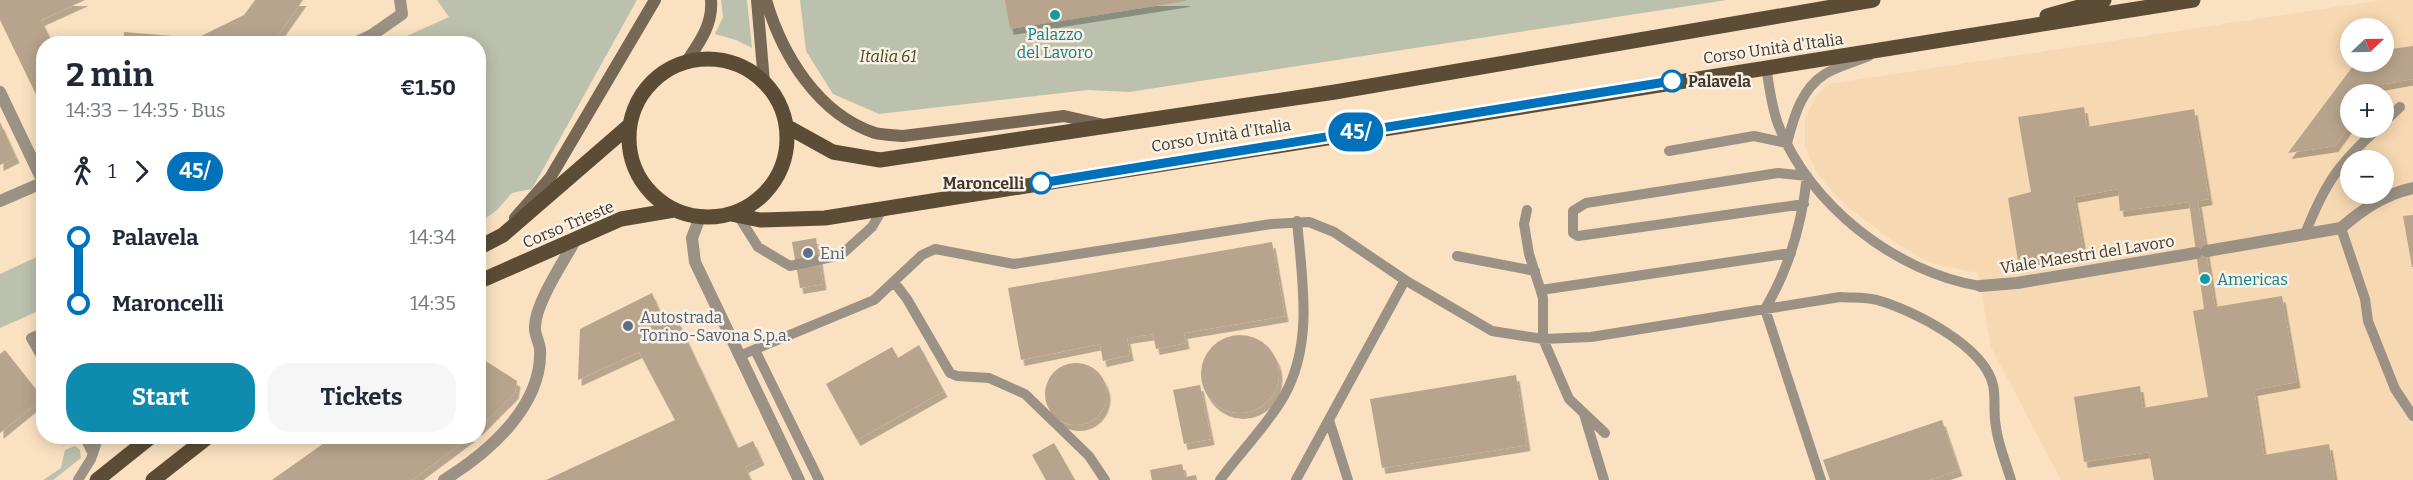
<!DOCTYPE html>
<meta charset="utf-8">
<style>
:root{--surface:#fff;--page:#f6f6f7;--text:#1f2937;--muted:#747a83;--accent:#0e8bad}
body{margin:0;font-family:Bitter,serif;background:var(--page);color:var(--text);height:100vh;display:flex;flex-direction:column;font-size:22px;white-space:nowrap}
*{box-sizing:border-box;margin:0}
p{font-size:20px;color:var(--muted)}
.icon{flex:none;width:33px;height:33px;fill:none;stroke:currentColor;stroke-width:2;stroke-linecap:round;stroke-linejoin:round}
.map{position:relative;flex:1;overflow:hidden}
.sheet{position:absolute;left:36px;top:36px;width:450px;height:408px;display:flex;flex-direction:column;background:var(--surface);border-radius:24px;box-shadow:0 3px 15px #0003}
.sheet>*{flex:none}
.badge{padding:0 12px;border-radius:20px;font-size:21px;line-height:39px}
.needle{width:39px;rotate:68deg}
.buttons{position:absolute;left:2340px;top:18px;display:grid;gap:12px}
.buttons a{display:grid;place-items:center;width:54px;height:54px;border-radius:50%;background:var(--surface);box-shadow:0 3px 15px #0003;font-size:30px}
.map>.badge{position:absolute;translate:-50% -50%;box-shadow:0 0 0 3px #fff}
.legs{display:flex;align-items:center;gap:9px;height:66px;padding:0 30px;font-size:20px}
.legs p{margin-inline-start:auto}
.summary{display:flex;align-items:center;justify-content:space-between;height:102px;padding:0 30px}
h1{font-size:33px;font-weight:700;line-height:45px}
.action{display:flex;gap:12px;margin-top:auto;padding:12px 30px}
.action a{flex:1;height:69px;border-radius:24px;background:var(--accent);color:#fff;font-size:24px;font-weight:700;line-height:69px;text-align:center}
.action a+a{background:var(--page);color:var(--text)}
ul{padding:0 30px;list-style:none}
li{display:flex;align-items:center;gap:21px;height:66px;font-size:22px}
li i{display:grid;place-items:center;width:9px;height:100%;margin:0 8px;background:currentColor}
li i::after{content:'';width:15px;height:15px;margin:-8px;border:4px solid;border-radius:50%;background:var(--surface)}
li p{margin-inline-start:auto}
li:first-child i{background:linear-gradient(#0000 50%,currentColor 0)}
li:last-child i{background:linear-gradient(currentColor 50%,#0000 0)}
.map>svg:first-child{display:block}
.built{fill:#f6d8b2;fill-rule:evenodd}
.green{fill:#bcc1ad}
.building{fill:#b8a48c;filter:url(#shadow)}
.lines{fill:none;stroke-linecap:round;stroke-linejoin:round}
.lane{stroke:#9b9184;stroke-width:10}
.street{stroke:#9b9184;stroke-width:12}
.secondary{stroke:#766855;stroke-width:12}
.primary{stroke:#5d4c35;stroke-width:15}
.line-1-casing{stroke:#fff;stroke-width:14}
.line-1{stroke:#0072bc;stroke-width:9}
.culture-dot{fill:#0f9aa8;stroke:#fbf1e5;stroke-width:2}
.stop-1-dot{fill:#fff;stroke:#0072bc;stroke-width:3}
.service-dot{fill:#5c6f8a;stroke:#fbf1e5;stroke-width:2}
.labels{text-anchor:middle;stroke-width:5;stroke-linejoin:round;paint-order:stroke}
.culture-label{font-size:16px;fill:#0d838f;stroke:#fbf1e5}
.street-label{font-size:16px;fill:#42382b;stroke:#fbf1e5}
.park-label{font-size:16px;font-style:italic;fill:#404918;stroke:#fbf1e5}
.stop-label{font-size:16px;font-weight:bold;fill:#42382b;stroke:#fbf1e5;text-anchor:start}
.service-label{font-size:16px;fill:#4e5e75;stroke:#fbf1e5;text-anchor:start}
</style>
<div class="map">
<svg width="2413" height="480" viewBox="0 0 2413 480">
<defs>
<filter id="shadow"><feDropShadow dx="3.5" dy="6" stdDeviation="0" flood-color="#0004"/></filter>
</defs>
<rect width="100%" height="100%" fill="#fae1c2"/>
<!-- built -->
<path class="built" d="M2382,0H2413V480H2061L1991,347L1978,273L1930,263L1890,239L1846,205L1826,184L1817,173L1805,147V120L1810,108L1818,94L1829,84ZM2350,28H2384V62H2350ZM2350,94H2384V128H2350ZM2350,160H2384V194H2350Z"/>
<!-- green -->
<path class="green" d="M437,0H637L532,189L512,193L497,210L479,223L478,44H389L449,17Z
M721,0H747L752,48L736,40L715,34L723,17Z
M800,0H1727L1129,92L1088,90L879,114L833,94L806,51Z
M43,254V309L0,328V274Z
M75,446L80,450L81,458L53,480H43L61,468L65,450Z"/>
<!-- building -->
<path class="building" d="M0,0H85L41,20L53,44H44V111L0,20Z
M255,0H303L272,44H123L124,32L197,38L244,15Z
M1005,0H1186V1L1010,29Z
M2413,46V79L2379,85L2372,94H2350V125L2335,146L2288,153L2356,62H2384V50Z
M2084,107L2087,127L2194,109L2209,199L2198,201L2215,307L2282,296L2297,382L2254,390L2264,455L2329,444L2335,480H2154L2149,452L2084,462L2074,397L2140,386L2143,408L2208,397L2193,311L2204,309L2189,202L2120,211L2118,189L2074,197L2084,253L2018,261L2008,198L2031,192L2018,117Z
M0,122L16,157L0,165Z
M2413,215V267H2412L2403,216Z
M816,238L823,284L800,288L792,242Z
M1272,242L1285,316L1184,333L1186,343L1156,349L1153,334L1127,338L1130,355L1103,361L1100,344L1021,360L1008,288Z
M652,293L662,317L674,313L738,448L753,441L761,459L745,467L751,480H546L675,420L639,352L578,380L580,329Z
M1201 374a39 39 0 1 1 78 0a39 39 0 1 1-78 0Z
M919,345L944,391L857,440L826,384L892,347L898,358Z
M5,350L43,398L0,433V354Z
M484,360L517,381L515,393L478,430V362Z
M1045 394a31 31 0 1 1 62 0a31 31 0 1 1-62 0Z
M1516,375L1527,445L1382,468L1370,399Z
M1200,385L1211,439L1184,444L1173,390Z
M1942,420L1959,470L1929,480H1830L1823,460Z
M334,436H471L412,480H272Z
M1054,443L1075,480H1046L1032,455Z
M1182,464L1185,477L1196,475L1197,480H1152L1150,470Z"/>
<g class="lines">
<!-- lane -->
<path class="lane" d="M1766,66C1769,85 1771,105 1778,124C1809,205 1895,272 1980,286
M2384,122L2400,107
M1787,143C1794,117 1801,89 1825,74C1838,66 1855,62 1869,56
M1669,151L1754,136L1787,143
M1804,204L1578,236L1573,233V211L1586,203L1778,173L1807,176C1802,224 1790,267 1765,309L1821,480
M1527,210L1524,224L1529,254L1543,298V339L1569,399L1605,433
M739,217L758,247L790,266L841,255L872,227L883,208
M2341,228L2365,299L2368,321L2395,389L2413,416
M2305,234C2325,183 2338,165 2378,128
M1457,256L1535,271
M894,282L907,299L950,373L957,376L989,378L1025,394L1089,456L1105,480
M1541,290L1791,253
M44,332L31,338L44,361
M755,350L819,480
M739,356L874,300L922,255L935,249L1014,264L1271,224L1309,222L1334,232L1405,280L1492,331L1543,339L1591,337L1840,297C1852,298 1866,297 1877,300C1913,310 1984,346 1993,385C1996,398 1993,413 1996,427C1998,444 2006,463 2011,480
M1584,414L1604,480
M1329,420L1348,480
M84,436L93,454
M78,480L91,459L99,436
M1220,480C1240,452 1267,426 1284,396C1314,343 1302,279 1297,221
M1296,480L1405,280"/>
<!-- street -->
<path class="street" d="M353,44L372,35L402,14L400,0
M0,92L43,182
M0,201L44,182
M700,217L692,238L695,262L799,480
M2207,251L2341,228C2363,209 2385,194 2413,188
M1980,286L2017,283L2196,253
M444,480C488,453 543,406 540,349C539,341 534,334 535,326C536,302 564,261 576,239"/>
<!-- secondary -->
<path class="secondary" d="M757,0L764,82
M766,0C782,55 818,114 875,133C883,135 894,135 903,136L1064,116L1104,125
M687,61C700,42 713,24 711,0
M515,218L550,178L655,0"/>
<!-- primary -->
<path class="primary" d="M2047,16L2104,0
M629 138a79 79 0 1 1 158 0a79 79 0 1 1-158 0Z
M786,126L833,152L880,160L1335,92L1873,0
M731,214L760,220L825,218L2193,0
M478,248L503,235L630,125
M478,282L621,219L674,210
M97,480L152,436
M153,480L209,436"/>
</g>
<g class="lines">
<!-- line-1 casing -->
<g class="line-1-casing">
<path id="line-1" d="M1041,183L1672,81"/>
</g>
<!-- line-1 -->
<use href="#line-1" class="line-1"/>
</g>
<!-- markers -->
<g class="culture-dot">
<circle cx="1055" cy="15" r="6"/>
<circle cx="2205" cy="279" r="6"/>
</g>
<g class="stop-1-dot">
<circle cx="1672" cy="81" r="10"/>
<circle cx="1041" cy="183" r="10"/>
</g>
<g class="service-dot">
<circle cx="808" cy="253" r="6"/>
<circle cx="628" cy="326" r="6"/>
</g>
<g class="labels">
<!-- culture labels -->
<g class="culture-label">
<text x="1055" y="40">Palazzo<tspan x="1055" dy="18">del Lavoro</tspan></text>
<text x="2217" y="285" text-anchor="start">Americas</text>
</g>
<!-- street labels -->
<g class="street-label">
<text transform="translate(1773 48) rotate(-8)" y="6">Corso Unità d'Italia</text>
<text transform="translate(1221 135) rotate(-9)" y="6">Corso Unità d'Italia</text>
<text transform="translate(568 224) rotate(-23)" y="6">Corso Trieste</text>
<text transform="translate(2087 254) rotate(-9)" y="6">Viale Maestri del Lavoro</text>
</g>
<!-- park labels -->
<g class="park-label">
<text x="888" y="62">Italia 61</text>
</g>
<!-- stop labels -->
<g class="stop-label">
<text x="1688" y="87">Palavela</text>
<text x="1024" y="189" text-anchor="end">Maroncelli</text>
</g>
<!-- service labels -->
<g class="service-label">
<text x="820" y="259">Eni</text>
<text x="640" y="323">Autostrada<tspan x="640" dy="18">Torino-Savona S.p.a.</tspan></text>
</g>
</g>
</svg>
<div class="buttons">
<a><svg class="needle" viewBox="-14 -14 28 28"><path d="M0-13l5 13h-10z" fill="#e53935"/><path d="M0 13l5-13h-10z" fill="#747a83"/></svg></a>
<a>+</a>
<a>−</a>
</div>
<b class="badge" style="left:1356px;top:132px;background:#0072bc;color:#fff">45/</b>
<section class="sheet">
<div class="summary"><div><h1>2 min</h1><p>14:33 – 14:35 · Bus</p></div><b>€1.50</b></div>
<div class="legs"><svg class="icon" aria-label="walk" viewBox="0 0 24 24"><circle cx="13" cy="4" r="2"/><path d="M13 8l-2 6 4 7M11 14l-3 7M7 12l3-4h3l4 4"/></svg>1<svg class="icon" aria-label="forward" viewBox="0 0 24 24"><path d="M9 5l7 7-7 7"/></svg><b class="badge" style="background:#0072bc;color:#fff">45/</b></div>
<ul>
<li><i style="color:#0072bc"></i><b>Palavela</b><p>14:34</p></li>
<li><i style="color:#0072bc"></i><b>Maroncelli</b><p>14:35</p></li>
</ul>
<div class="action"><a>Start</a><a>Tickets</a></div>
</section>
</div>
